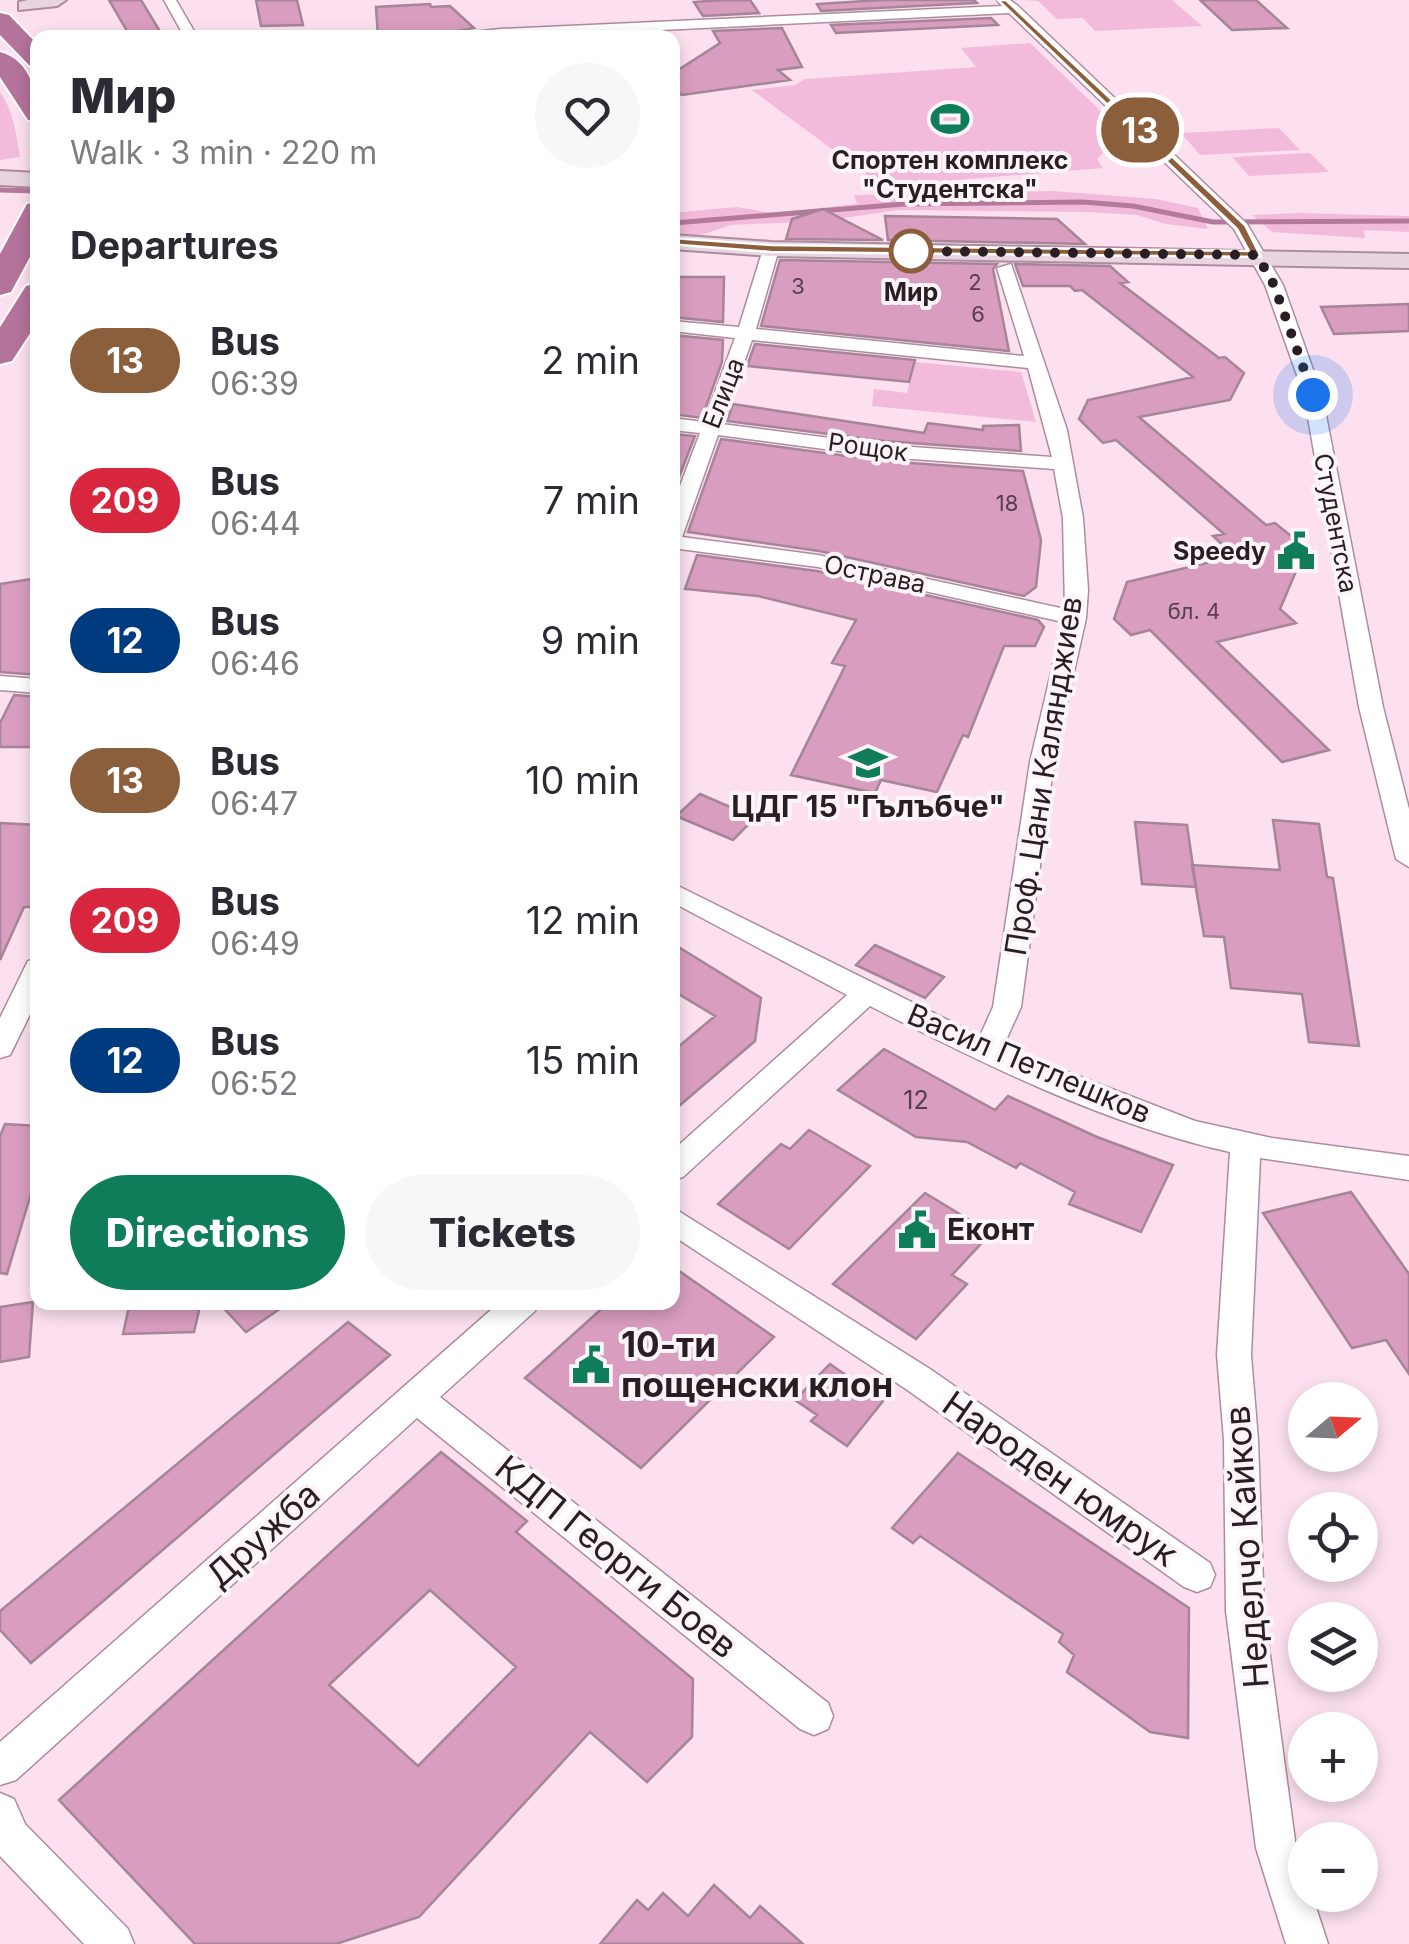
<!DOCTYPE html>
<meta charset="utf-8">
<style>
:root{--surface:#fff;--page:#f7f7f7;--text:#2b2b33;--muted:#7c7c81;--accent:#0f7d59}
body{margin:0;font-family:Inter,sans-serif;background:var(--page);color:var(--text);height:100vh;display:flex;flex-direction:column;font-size:38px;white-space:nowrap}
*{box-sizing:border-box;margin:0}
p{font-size:32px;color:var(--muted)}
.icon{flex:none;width:55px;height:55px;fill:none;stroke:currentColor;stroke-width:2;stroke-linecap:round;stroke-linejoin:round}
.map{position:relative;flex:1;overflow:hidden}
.drawer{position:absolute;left:30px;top:30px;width:650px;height:1280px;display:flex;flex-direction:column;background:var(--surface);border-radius:20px;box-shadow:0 5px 15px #0003}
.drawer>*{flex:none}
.badge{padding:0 20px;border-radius:32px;font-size:35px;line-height:65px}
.needle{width:65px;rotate:71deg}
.buttons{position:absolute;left:1288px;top:1382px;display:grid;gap:20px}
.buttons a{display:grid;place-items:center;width:90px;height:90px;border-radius:50%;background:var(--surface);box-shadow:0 5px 15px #0003;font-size:50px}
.you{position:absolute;width:50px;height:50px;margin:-25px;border:8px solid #fff;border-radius:50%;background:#1a73e8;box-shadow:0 0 0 15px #1a73e833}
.map>.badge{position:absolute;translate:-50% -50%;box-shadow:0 0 0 5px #fff}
h2{padding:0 40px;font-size:38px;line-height:90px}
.round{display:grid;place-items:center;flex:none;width:105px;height:105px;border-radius:52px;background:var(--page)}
.summary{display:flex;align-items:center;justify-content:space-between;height:170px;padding:0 40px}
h1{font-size:48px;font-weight:800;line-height:75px}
.primary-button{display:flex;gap:20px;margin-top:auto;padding:20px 40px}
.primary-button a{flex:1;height:115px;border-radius:60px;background:var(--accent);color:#fff;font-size:40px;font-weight:800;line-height:115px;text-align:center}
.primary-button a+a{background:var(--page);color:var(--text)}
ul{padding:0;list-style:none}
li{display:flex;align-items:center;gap:30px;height:140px;padding:0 40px}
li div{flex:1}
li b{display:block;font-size:38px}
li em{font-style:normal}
li .badge{min-width:110px;font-weight:700;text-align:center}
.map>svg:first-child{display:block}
.green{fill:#f3bbdb}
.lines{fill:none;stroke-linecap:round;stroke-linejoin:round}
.stream{stroke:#b37a9b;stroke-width:5}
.building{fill:#d89dbf;stroke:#a58597;stroke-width:2.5;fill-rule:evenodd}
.street-casing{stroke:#ac8c9e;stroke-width:3}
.secondary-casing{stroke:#ac8c9e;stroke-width:4}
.highway-casing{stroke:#fff;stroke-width:4}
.street{fill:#fff;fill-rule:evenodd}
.secondary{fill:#e8d5e1;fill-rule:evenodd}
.highway{fill:#b4739a;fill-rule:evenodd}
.line{fill:#8b5e3c;stroke:#fff;stroke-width:2.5}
.walk{stroke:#2a1e25;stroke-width:10;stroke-dasharray:0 18}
.stop-dot{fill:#fff;stroke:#8b5e3c;stroke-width:5}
.labels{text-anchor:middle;stroke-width:8;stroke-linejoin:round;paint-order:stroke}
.far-number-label{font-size:22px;fill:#563e4c}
.far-poi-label{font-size:25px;font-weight:bold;fill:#2a1e25;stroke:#fbf4f8}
.far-stop-label{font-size:25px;font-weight:bold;fill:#2a1e25;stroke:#fbf4f8}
.far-street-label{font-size:25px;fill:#2a1e25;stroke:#fbf4f8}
.number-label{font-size:25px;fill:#563e4c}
.street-label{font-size:30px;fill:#2a1e25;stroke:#fbf4f8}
.poi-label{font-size:30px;font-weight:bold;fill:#2a1e25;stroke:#fbf4f8}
.near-poi-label{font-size:35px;font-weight:bold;fill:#2a1e25;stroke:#fbf4f8;text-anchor:start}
.near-street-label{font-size:35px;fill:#2a1e25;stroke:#fbf4f8}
</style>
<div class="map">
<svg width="1409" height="1944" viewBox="0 0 1409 1944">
<rect width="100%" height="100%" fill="#fce0ef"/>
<!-- green -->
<path class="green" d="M1024,0H1172L1202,26L1095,31L1083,18L1057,19L1038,1Z
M1030,43L1138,147L1106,150L1097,159L1103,168L896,185L871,178L752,90L795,85L805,79L976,67L961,48Z
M0,92C14,112 16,134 20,157L0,160Z
M1279,128L1300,150L1200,155L1181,133Z
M1310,153L1329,172L1249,176L1232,157Z
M1053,191L1156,199L1198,208L1208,229L1166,224L1137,215L1087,212L898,210L824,221L731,225L698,236L673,235L672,213L736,207L773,213L857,204L854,195Z
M1298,213L1409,216V232L1364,230L1365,238L1272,232L1252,215Z
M915,362L1021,372L1036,422L872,406L874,389L907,393Z"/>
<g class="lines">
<!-- stream -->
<path class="stream" d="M0,190L38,191
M674,223L904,204L1083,202L1133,206L1213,222L1409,221"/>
</g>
<!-- building -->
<path class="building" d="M109,0H141L164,38H131Z
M256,0H297L303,25L261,26Z
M725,0H750L759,13L703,16L694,2Z
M881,0H974L977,3L821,11L817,4Z
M1200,0H1256L1287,28L1232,30Z
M430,4L431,7L450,6L474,28L418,38H378L376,7Z
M991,18L998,25L836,33L831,25Z
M782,28L802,67L778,70L790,80L682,95L672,88V74L720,43L713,31Z
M823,209L883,240L786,239L792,219Z
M885,216L1057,219L1085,244L888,240Z
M780,260L997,264L993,269L1009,351L761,326Z
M1015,264L1110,266L1128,282L1120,283L1219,358L1225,357L1244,373L1230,400L1139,417L1266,525L1275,523L1306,548L1280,609L1296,623L1217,642L1329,750L1282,762L1150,630L1131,635L1114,619L1127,582L1235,556L1213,536L1224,534L1116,440L1103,443L1079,419L1088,400L1193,377L1082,290L1075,291L1070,286H1023Z
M672,277H724L723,322L672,317Z
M1409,304V331L1334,334L1321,307Z
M672,335L723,340L722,362L702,418L672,414Z
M755,344L915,360L909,382L747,366Z
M733,404L924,433L928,423L983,430V426L1019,425L1021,451L884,441L727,421Z
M672,434L695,436L672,495Z
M721,439L884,461L1023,471L1041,540L1036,587L1024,596L819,551L688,532Z
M697,555L817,571L1038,620L1044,627L1035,646H1004L968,737L963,735L937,792L881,780L875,793L791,775L845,666L832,663L856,620L758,596L685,589Z
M38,578V675L0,672V584Z
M14,695L38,697V747H0V723Z
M700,794L737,810L756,817L733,840L676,816Z
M1273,820L1319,824L1327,877L1333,878L1359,1046L1309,1042L1302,994L1231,988L1224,937L1204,936L1192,865L1280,870Z
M1135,822L1187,825L1196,887L1142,884Z
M0,823L38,825V907H24L0,960Z
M672,943L761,998L755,1041L672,1112V1052L715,1016L672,990Z
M875,945L944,977L925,998L856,965Z
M884,1049L995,1110L1008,1096L1097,1137L1173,1165L1141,1232L1069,1204L1075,1192L1020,1163L1016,1168L967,1142L916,1137L838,1090Z
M5,1124L38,1126V1170L7,1274L0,1273V1136Z
M809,1130L870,1166L789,1249L718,1204L781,1144L790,1149Z
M1351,1192L1409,1274V1374L1386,1340L1352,1348L1263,1213Z
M925,1193L991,1233L952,1275L967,1284L916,1339L833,1284Z
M672,1266L774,1337L641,1468L525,1378L609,1302H672Z
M33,1302L29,1357L0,1362V1307Z
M130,1302H201L194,1332L123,1334Z
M218,1302H290L246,1332Z
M348,1322L390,1355L31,1663L0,1630V1611Z
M830,1364L883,1401L847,1446L811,1421L817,1415L795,1400Z
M441,1452L527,1521L516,1532L693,1679L692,1737L647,1782L590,1732L419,1917L336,1944H195L59,1800ZM430,1590L516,1667L418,1766L329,1685Z
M958,1453L1189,1608L1188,1738L1150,1732L1067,1672L1074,1655L1059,1642L1063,1634L920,1536L913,1543L892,1528Z
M714,1885L750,1918L760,1906L803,1944H600L637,1900L648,1910L663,1893L688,1916Z"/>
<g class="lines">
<!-- street casing -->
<g class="street-casing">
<path id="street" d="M164,0H176L198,38H185Z
M997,0H1010L1018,6L1247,224L1283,285L1322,395L1383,707L1409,809V867L1396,859L1359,707L1304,395L1265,285L1234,229L1009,13L496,38H421L500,29L1002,6Z
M771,244L779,249L756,329L1024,356L997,268L1011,264L1067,430L1083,518L1088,590L1086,618L1054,762L1021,1007L1003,1047L1195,1121L1272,1138L1409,1156V1180L1260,1158L1251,1355L1258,1440L1264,1611L1296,1848L1305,1874V1895H1312L1328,1944H1286L1256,1848L1226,1611L1224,1440L1217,1355L1230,1152C1104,1124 984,1064 870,1006L683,1177L672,1180V1151L847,995L672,902V883L980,1036L993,1007L1030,762L1063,622L818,567L672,548V507L700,433L672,430V418L704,422L735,338L672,331V321L739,327L763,249ZM752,340L1028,368L1052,457L884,445L722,424ZM718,435L884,457L1054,469L1063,518L1065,609L818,555L682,537Z
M0,676L38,679V693L0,690Z
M38,959V998L10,1055L0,1058V1018L28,961Z
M672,1207L930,1369L1210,1563L1215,1575L1210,1587L1197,1592L1184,1587L906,1389L672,1235Z
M500,1302H539L535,1311L440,1397L828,1703L833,1716L828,1729L814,1735L800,1729L417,1418L16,1780L0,1785V1742Z
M0,1793L14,1799L25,1824L128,1929L134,1944H84L0,1856Z"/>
</g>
<!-- secondary casing -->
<g class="secondary-casing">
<path id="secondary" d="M28,0H66L57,6L19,10V2Z
M0,171L38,173V187L0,185Z
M672,235L771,242L1409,254V268L771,256L672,249Z"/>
</g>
<!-- highway casing -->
<g class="highway-casing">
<path id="highway" d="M0,13L9,15L38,45V68L29,65L0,35Z
M0,52C31,60 38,95 38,122L28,120L0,77Z
M38,201V242L11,292L0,295V254L27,204Z
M38,283V321L12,361L0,364V327L26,286Z"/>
</g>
<!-- street -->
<use href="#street" class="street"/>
<!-- secondary -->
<use href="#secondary" class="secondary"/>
<!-- highway -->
<use href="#highway" class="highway"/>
</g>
<!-- line -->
<path class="line" d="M998,0H1006L1245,225L1261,257L771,252L668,244L672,238L771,245L1249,251L1237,229Z"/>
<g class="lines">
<!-- walk -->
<path class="walk" d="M911,251L1257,255L1274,285L1313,395"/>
</g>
<!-- icons -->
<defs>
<g id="stadium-bare" transform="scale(3)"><path d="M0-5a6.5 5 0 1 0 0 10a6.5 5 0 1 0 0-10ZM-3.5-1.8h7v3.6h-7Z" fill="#0f7d59" stroke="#fbf4f8" stroke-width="2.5" paint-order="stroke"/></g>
<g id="civic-bare" transform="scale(3)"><path d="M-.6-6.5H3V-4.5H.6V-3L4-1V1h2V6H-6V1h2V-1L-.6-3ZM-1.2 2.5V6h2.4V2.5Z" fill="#0f7d59" stroke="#fbf4f8" stroke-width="2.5" paint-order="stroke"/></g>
<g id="school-bare" transform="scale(3)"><path d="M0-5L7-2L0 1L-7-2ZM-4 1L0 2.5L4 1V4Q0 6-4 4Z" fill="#0f7d59" stroke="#fbf4f8" stroke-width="2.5" paint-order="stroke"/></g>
</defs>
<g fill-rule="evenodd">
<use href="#stadium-bare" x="950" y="119"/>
<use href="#civic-bare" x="1296" y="551"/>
<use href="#school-bare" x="868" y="763"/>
<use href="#civic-bare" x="917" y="1230"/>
<use href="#civic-bare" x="591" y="1365"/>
</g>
<!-- markers -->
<circle class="stop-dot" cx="911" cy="251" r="20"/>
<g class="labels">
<!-- far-number labels -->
<g class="far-number-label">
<text x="975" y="290">2</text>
<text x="798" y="294">3</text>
<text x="978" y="322">6</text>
<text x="1007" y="511">18</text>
<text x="1194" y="619">бл. 4</text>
</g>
<!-- far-poi labels -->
<g class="far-poi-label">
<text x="950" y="169">Спортен комплекс<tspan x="950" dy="29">"Студентска"</tspan></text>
<text x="1266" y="560" text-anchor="end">Speedy</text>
</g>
<!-- far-stop labels -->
<g class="far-stop-label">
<text x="911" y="301">Мир</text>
</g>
<!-- far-street labels -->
<g class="far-street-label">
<text transform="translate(723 393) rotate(-69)" y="9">Елица</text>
<text transform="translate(868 447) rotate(8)" y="9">Рощок</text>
<text transform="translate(1336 523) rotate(79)" y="9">Студентска</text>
<text transform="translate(875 574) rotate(12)" y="9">Острава</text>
</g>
<!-- number labels -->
<g class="number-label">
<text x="916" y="1109">12</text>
</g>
<!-- street labels -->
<g class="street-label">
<text transform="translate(1044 776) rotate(-81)" y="10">Проф. Цани Калянджиев</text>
<text transform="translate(1029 1064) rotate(23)" y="10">Васил Петлешков</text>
</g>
<!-- poi labels -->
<g class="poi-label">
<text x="868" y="817">ЦДГ 15 "Гълъбче"</text>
<text x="947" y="1240" text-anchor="start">Еконт</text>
</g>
<!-- near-poi labels -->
<g class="near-poi-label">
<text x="621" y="1357">10-ти<tspan x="621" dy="40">пощенски клон</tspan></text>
</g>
<!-- near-street labels -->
<g class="near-street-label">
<text transform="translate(1060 1479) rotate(35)" y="12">Народен юмрук</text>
<text transform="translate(263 1535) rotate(-42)" y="12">Дружба</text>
<text transform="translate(1247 1547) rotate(-94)" y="12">Неделчо Кайков</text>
<text transform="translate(616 1557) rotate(39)" y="12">КДП Георги Боев</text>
</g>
</g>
</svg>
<div class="buttons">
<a><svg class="needle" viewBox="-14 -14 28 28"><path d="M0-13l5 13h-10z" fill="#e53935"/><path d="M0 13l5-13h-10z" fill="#7c7c81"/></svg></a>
<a><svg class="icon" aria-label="locate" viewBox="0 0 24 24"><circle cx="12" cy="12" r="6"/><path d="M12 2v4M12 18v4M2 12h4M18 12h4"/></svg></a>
<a><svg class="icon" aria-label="layers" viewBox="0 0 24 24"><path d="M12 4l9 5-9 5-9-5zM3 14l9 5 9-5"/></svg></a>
<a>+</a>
<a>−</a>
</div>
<div class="you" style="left:1313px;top:395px"></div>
<b class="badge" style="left:1140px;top:130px;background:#8b5e3c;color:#fff">13</b>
<section class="drawer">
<div class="summary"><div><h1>Мир</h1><p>Walk · 3 min · 220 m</p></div><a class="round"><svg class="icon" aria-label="heart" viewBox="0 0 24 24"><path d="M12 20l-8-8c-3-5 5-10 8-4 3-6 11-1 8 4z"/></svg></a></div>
<h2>Departures</h2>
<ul>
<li><span class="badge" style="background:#8b5e3c;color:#fff">13</span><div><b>Bus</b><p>06:39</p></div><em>2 min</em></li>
<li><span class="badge" style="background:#d7263d;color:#fff">209</span><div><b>Bus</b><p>06:44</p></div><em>7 min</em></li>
<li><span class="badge" style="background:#003b80;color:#fff">12</span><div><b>Bus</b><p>06:46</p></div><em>9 min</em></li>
<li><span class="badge" style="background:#8b5e3c;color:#fff">13</span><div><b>Bus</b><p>06:47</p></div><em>10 min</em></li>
<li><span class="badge" style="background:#d7263d;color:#fff">209</span><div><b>Bus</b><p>06:49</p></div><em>12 min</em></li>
<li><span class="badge" style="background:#003b80;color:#fff">12</span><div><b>Bus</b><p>06:52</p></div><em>15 min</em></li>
</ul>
<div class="primary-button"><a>Directions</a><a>Tickets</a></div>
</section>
</div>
